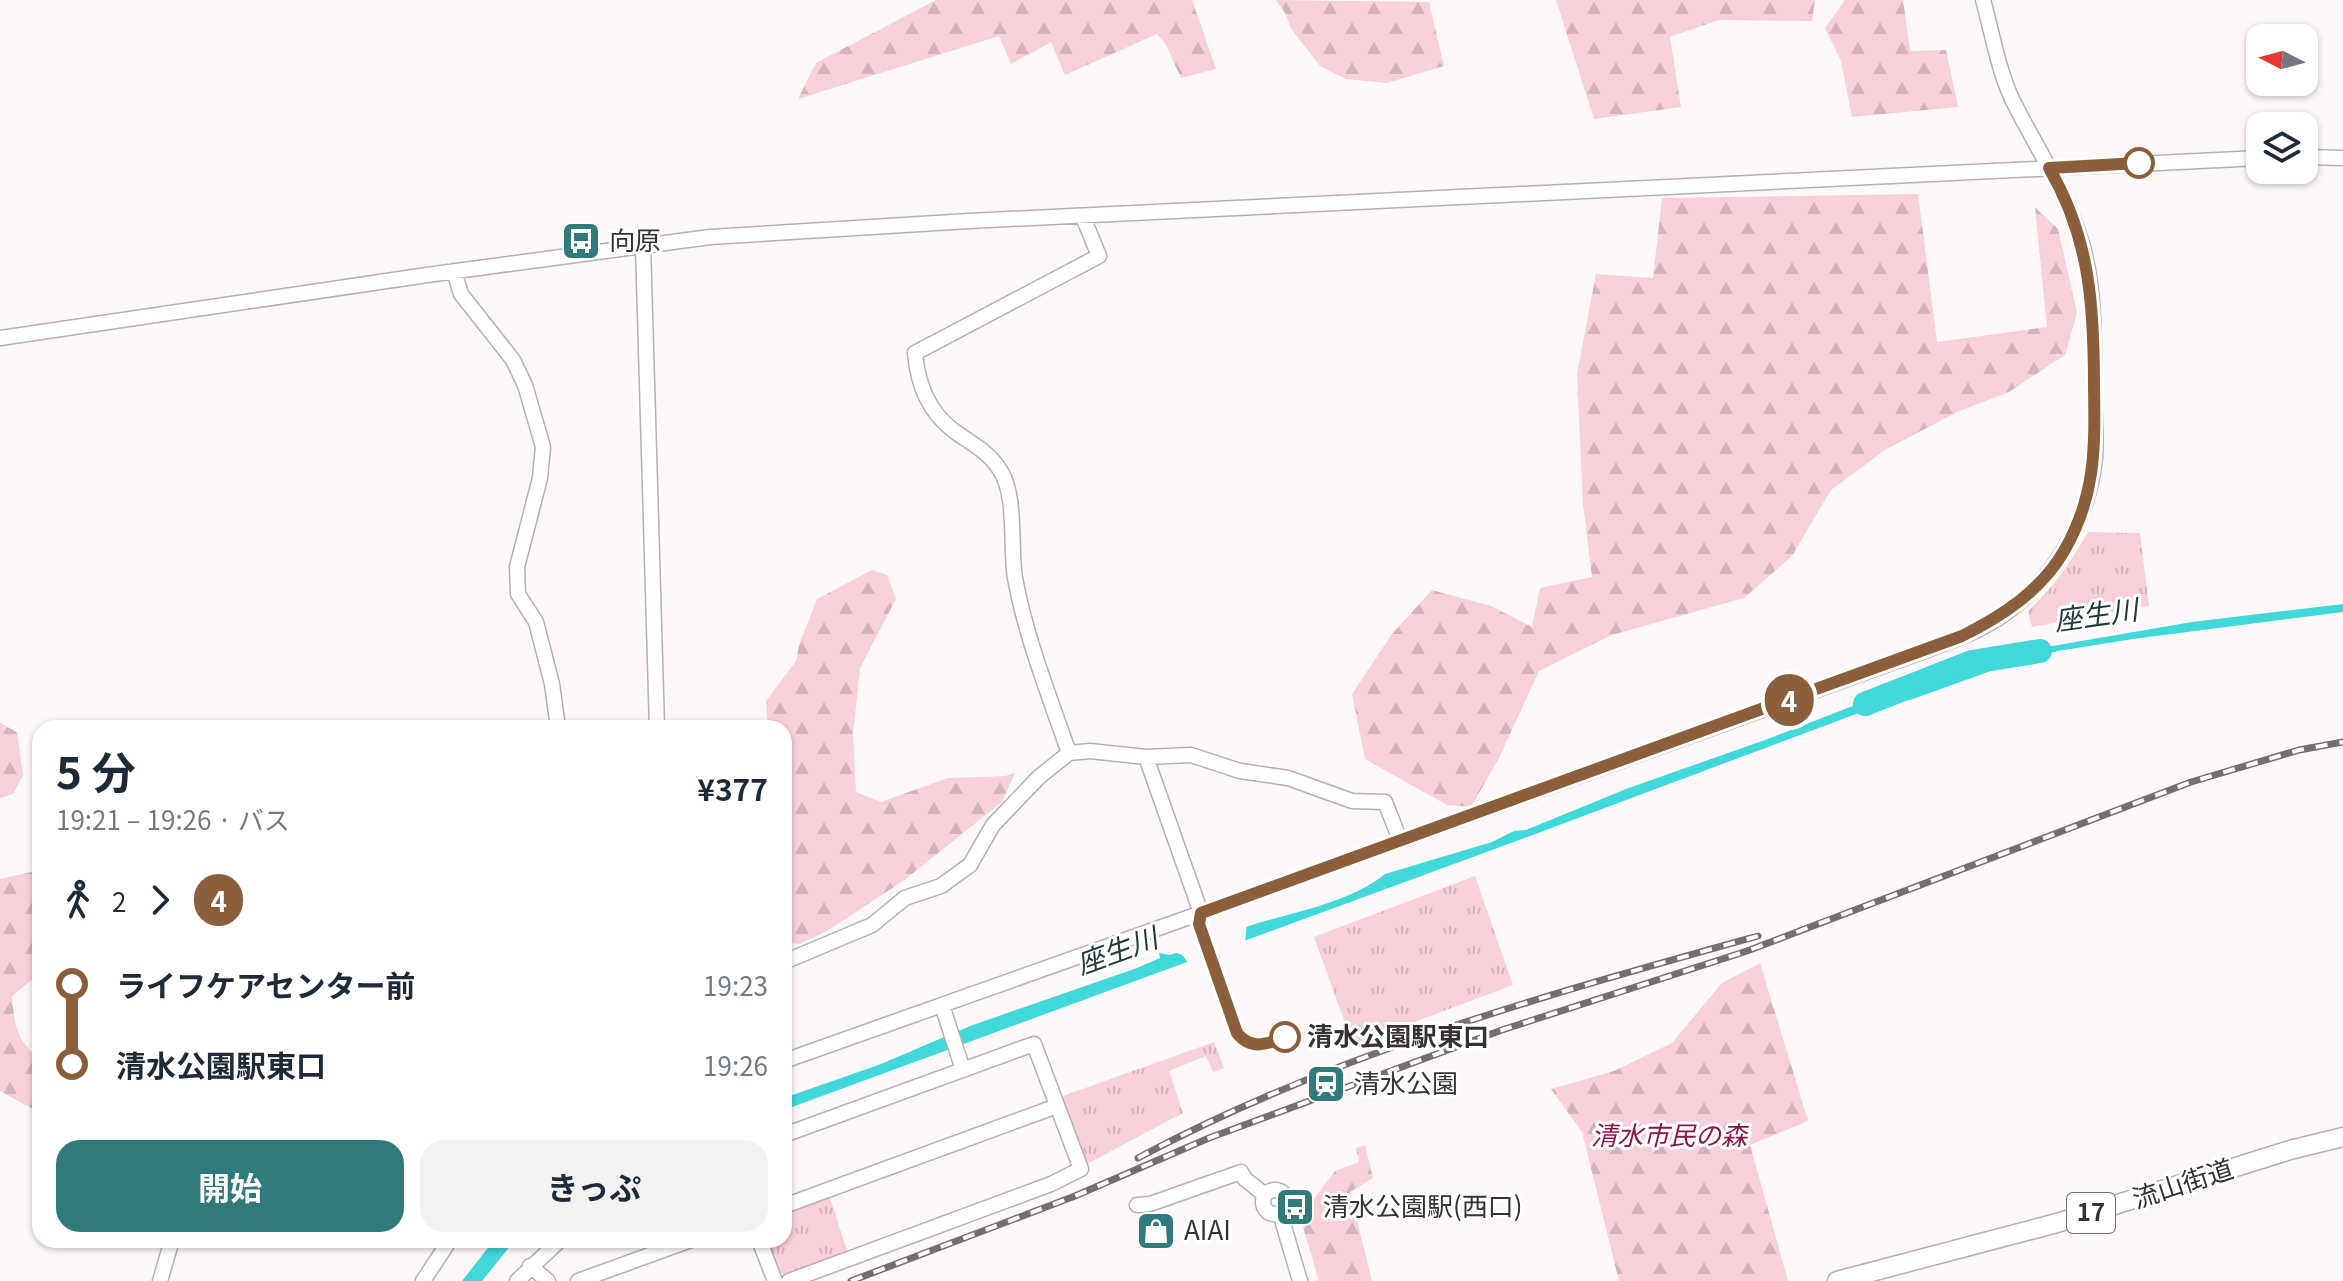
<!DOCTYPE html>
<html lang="ja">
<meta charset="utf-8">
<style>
:root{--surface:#fff;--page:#f2f2f3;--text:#1f2937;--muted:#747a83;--accent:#307a7b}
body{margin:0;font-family:Georgia,"Noto Sans JP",serif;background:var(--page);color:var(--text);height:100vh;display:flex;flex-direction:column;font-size:30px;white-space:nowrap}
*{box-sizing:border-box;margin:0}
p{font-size:26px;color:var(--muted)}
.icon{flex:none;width:44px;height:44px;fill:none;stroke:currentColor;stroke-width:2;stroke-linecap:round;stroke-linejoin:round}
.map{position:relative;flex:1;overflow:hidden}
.side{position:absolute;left:32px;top:720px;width:760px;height:528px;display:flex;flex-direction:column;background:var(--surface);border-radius:24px;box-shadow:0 2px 6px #0004}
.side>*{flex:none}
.badge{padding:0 16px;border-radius:26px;font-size:28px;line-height:52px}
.needle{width:52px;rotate:276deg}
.tools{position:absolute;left:2246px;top:24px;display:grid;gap:16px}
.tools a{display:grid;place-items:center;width:72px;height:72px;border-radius:16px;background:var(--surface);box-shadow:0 2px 6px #0004;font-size:40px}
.map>.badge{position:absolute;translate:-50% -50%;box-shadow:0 0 0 4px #fff}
.legs{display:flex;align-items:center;gap:12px;height:88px;padding:0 24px;font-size:26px}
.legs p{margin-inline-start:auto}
.overview{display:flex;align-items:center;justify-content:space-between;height:136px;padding:0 24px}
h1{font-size:44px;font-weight:700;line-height:60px}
.action{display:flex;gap:16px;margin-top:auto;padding:16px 24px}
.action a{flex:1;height:92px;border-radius:24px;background:var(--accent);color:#fff;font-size:32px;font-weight:700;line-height:92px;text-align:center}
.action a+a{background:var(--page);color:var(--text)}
ul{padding:0 24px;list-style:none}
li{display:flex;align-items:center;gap:28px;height:80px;font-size:30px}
li i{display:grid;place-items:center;width:12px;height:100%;margin:0 10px;background:currentColor}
li i::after{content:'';width:20px;height:20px;margin:-10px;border:6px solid;border-radius:50%;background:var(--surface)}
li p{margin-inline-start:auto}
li:first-child i{background:linear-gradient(#0000 50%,currentColor 0)}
li:last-child i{background:linear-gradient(currentColor 50%,#0000 0)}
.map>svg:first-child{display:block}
.grass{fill:url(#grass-tufts)}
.forest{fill:url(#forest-firs)}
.water{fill:#40d8d9}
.pier{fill:#fef8fa}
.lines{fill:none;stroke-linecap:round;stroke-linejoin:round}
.river{stroke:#40d8d9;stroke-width:24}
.minor-casing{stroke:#b7afb1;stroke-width:17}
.major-casing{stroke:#b7afb1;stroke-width:21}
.minor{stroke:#fff;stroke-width:14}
.major{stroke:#fff;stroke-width:18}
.rail-casing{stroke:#736e70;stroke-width:7}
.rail{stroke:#fff;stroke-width:4;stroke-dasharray:12;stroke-linecap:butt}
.line-1-casing{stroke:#fff;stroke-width:18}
.line-1{stroke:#8b5e3c;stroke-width:12}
.stop-1-dot{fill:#fff;stroke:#8b5e3c;stroke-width:4}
.labels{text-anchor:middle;stroke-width:6;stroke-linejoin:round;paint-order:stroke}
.shield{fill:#fff;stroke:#727070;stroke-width:2}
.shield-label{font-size:24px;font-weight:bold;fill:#363233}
.poi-label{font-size:26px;fill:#363233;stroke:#fff;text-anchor:start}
.stop-label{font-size:26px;font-weight:bold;fill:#363233;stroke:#fff;text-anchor:start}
.park-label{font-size:26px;font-style:italic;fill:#891647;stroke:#fff}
.street-label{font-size:26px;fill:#363233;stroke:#fff}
.water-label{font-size:28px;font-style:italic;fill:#213a3a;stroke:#fff}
</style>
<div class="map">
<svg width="2343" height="1281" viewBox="0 0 2343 1281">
<defs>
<pattern id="grass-tufts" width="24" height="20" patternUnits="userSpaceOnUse" patternTransform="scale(2)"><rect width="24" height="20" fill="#f8d0da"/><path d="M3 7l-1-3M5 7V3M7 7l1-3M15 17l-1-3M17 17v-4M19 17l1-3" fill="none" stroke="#d5b3bc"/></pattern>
<pattern id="forest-firs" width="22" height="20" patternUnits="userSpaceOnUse" patternTransform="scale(2)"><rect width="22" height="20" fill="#f8d0da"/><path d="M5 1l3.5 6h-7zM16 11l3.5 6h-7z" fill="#d5b3bc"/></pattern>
</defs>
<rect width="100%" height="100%" fill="#fef8fa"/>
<!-- grass -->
<path class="grass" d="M2088,532L2140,533L2149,606L2032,627L2028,611C2053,588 2071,562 2088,532Z
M1475,876L1513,985L1353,1045L1314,937Z
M1214,1042L1224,1068L1213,1072L1206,1056L1169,1071L1183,1113L1085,1165L1060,1097Z
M829,1194L848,1254L787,1276L778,1271L767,1240H784V1211Z"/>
<!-- forest -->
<path class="forest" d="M936,0H1192L1216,69L1181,78L1166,45L1157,34L1065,75L1051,42L1011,64L999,36L798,99L816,63Z
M1276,0L1429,2L1444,66L1387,83L1346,79L1320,66L1292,30L1285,13Z
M1556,0H1815L1812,21L1719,20L1670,37L1681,107L1594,119Z
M1845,0H1903L1910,51L1946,50L1958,107L1852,117L1841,61L1825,28Z
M1918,194L1937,342L2047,327L2035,207L2058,229L2077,313L2065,355L2009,392L1957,412L1885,450L1831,490L1792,556L1744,598L1612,635L1539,671L1498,760L1471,807L1447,805L1365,759L1352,694L1392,634L1432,590L1491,606L1532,627L1540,588L1592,577L1583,504L1577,374L1596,274L1653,278L1662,198Z
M872,570L887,575L896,599L860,668L853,735L856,792L881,802L948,778L1005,776L1015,773L1002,802L903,881L827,931L799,944L784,942V728H768L766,701L796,661L799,645L817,599Z
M0,723L17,732L23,775L13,794L0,798Z
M40,870V973L12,996C15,1028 16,1038 40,1060V1113L0,1091V879Z
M1760,963L1808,1121L1750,1145L1788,1281H1619L1582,1132L1551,1089L1614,1071L1672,1043L1722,983Z
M1365,1145L1373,1178L1350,1192L1372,1281H1319L1300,1217L1335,1171L1359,1162L1356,1148Z"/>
<!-- water -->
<path class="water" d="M2343,604V612L2133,639L2058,651L1988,672L1913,699L1872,708L1530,836L784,1110V1098L881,1064L970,1026L1137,968L1160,958L1159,953L1170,955C1198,945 1225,934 1252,925C1294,912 1351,902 1385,874L1492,842L1514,831L1526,830L1626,789L1765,740L1871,699L2024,651L2192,622Z
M494,1240H515L482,1281H462Z"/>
<!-- pier -->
<path class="pier" d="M1247,923L1245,944L1190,965L1182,955L1172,951Z"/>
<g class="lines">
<!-- river -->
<path class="river" d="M1865,704L1972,662L2040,651"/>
<!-- minor casing -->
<g class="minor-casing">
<path id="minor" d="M2304,157L2343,158
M643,245L657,728
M454,271L461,294L513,360L525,385L543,447L540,478L517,567L518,594L536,622L552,684L558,728
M0,338L434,274L710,237L969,221L2260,158
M1069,753C1049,695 1026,638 1015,578C1010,548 1017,495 1000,470C989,452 971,443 954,431C928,411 918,385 915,353L1099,256L1083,217
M1146,757L1201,913
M784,962L872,925L905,898L941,886L970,865L993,825L1039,777L1069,753L1090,751L1146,757L1191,755L1240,771L1288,778L1352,801L1385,802L1400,840
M942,1005L963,1070
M784,1061L1201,913L1908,657C1938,646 1970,636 1997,619C2052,583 2088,523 2095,458C2097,435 2094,409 2094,385C2094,339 2095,292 2083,247C2068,193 2036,148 2012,99C1998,69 1992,32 1983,0
M784,1135L1034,1044L1081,1169L1051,1184L789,1281
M1263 1202a12 12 0 1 1 24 0a12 12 0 1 1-24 0Z
M1137,1205L1150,1204L1241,1172L1245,1179L1265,1195
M784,1206L1057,1106
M1280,1213L1300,1281
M759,1240L775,1281
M530,1266L548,1281
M160,1281L172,1240
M423,1281L450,1240
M517,1281L560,1240
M578,1281L691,1240"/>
</g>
<!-- major casing -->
<g class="major-casing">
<path id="major" d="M1837,1281L2057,1223L2290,1150L2343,1137"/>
</g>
<!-- minor -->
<use href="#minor" class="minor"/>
<!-- major -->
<use href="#major" class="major"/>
<!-- rail casing -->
<g class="rail-casing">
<path id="rail" d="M1138,1158C1332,1054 1546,995 1758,936
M851,1281L1075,1196L1209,1138L1502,1030L1747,951L2191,782L2299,750L2343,742"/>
</g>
<!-- rail -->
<use href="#rail" class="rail"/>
</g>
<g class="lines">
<!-- line-1 casing -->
<g class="line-1-casing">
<path id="line-1" d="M1285,1037C1268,1044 1251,1051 1237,1033L1199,924L1201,913L1962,636C2002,616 2041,591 2064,551C2096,496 2095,448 2094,386C2094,306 2090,238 2049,168L2139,163"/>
</g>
<!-- line-1 -->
<use href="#line-1" class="line-1"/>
</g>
<!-- icons -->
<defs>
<g id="bus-square" transform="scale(2)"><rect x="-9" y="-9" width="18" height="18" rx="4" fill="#307a7b" stroke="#fff"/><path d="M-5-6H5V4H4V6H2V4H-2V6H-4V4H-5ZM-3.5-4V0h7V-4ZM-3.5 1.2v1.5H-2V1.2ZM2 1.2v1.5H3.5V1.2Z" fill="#fff"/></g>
<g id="station-square" transform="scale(2)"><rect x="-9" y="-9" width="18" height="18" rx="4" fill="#307a7b" stroke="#fff"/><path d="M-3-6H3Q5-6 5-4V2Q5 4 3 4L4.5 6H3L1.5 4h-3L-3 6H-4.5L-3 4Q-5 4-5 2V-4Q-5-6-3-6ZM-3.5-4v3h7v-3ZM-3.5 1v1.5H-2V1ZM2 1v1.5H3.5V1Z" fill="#fff"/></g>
<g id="shop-square" transform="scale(2)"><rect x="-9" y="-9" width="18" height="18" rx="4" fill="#307a7b" stroke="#fff"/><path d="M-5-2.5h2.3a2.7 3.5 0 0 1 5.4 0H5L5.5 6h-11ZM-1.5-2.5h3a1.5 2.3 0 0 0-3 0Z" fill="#fff"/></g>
</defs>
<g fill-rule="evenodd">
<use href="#bus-square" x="581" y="241"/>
<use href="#station-square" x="1326" y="1084"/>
<use href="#bus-square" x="1295" y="1207"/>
<use href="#shop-square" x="1156" y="1231"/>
</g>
<!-- markers -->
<g class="stop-1-dot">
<circle cx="2139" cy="163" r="14"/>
<circle cx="1285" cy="1037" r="14"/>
</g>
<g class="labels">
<!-- shield labels -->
<rect class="shield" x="2067" y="1193" width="48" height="40" rx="6"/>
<g class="shield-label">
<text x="2091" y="1221">17</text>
</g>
<!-- poi labels -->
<g class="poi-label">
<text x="609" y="250">向原</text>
<text x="1354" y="1093">清水公園</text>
<text x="1323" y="1216">清水公園駅(西口)</text>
<text x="1184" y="1240">AIAI</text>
</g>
<!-- stop labels -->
<g class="stop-label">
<text x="1307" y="1046">清水公園駅東口</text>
</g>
<!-- park labels -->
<g class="park-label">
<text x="1669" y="1145">清水市民の森</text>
</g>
<!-- street labels -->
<g class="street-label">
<text transform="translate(2183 1184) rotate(-18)" y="9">流山街道</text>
</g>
<!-- water labels -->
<g class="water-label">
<text transform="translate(2096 615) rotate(-8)" y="10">座生川</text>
<text transform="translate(1117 951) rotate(-20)" y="10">座生川</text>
</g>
</g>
</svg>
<div class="tools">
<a><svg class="needle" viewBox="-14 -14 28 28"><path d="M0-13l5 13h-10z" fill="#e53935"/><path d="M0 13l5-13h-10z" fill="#747a83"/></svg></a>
<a><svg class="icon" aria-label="layers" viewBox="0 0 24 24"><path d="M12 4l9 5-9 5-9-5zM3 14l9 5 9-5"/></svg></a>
</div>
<b class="badge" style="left:1789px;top:700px;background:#8b5e3c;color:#fff">4</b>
<section class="side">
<div class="overview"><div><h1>5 分</h1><p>19:21 – 19:26 · バス</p></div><b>¥377</b></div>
<div class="legs"><svg class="icon" aria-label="walk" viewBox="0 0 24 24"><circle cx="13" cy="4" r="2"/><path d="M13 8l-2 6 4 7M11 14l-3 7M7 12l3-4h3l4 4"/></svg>2<svg class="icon" aria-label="forward" viewBox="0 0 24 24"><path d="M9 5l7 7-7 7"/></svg><b class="badge" style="background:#8b5e3c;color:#fff">4</b></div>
<ul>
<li><i style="color:#8b5e3c"></i><b>ライフケアセンター前</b><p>19:23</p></li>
<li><i style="color:#8b5e3c"></i><b>清水公園駅東口</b><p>19:26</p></li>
</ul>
<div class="action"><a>開始</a><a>きっぷ</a></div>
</section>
</div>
